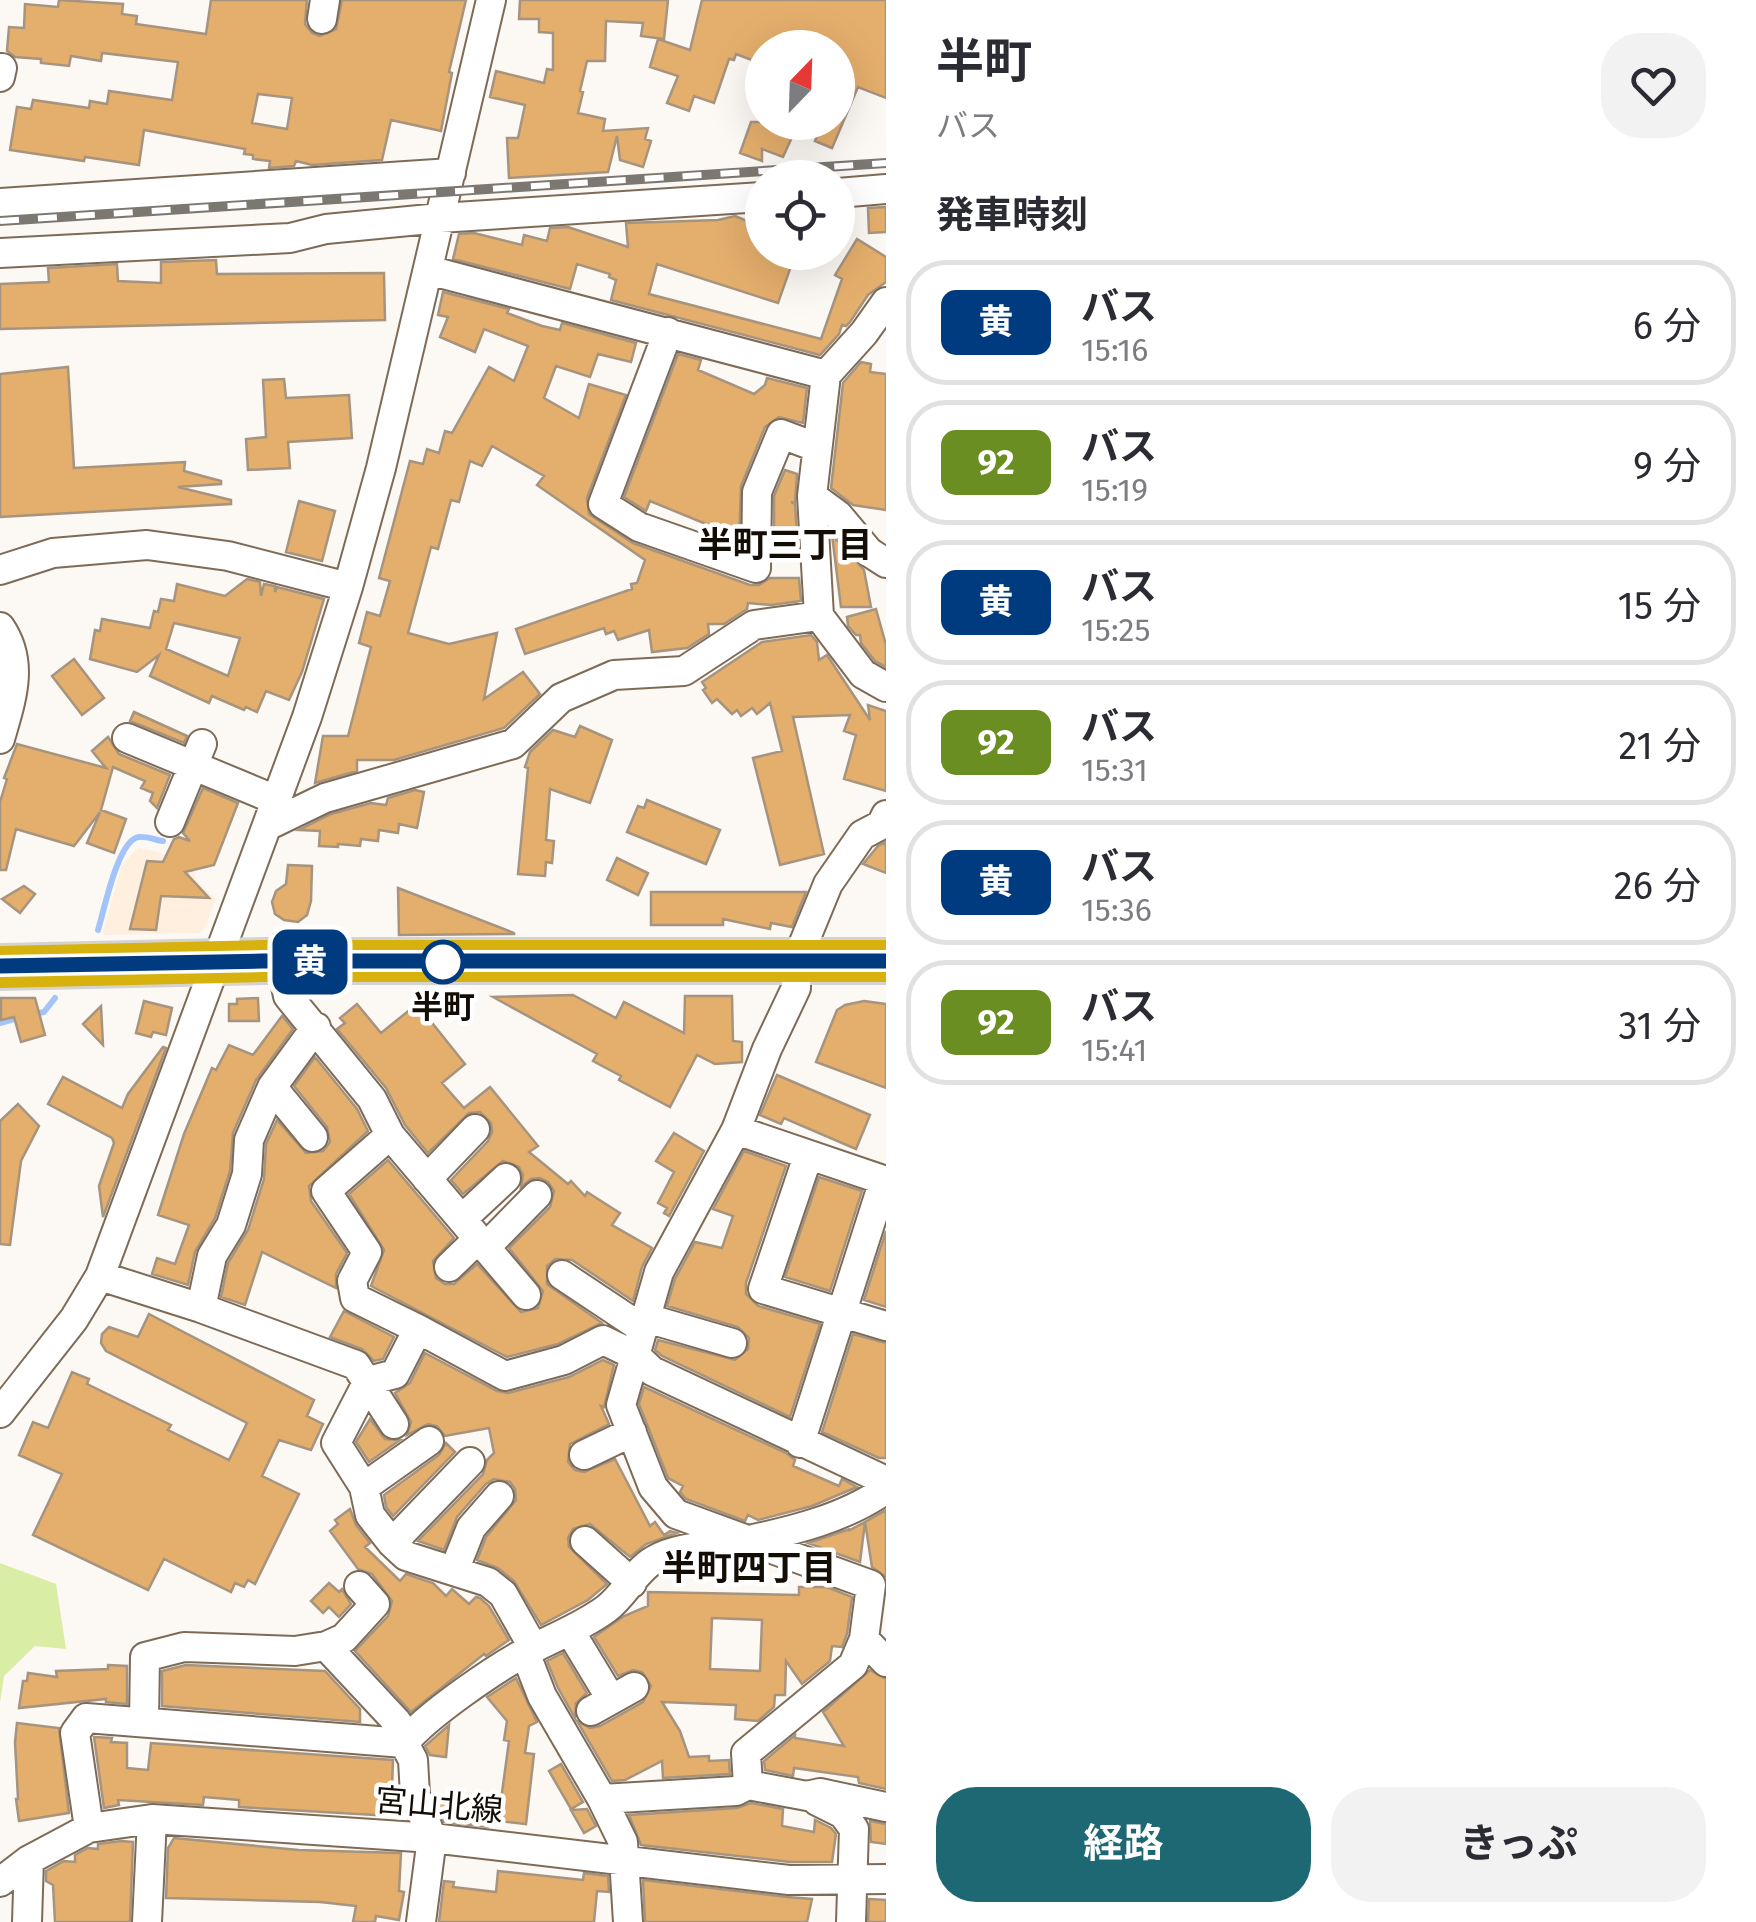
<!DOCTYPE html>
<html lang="ja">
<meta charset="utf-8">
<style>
:root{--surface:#fff;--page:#f2f2f3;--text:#2b2b33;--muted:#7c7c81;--line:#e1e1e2;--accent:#1e6873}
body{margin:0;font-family:"Fira Sans","Noto Sans JP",sans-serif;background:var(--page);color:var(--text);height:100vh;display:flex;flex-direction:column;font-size:38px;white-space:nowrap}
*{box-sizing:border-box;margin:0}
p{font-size:32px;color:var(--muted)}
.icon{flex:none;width:55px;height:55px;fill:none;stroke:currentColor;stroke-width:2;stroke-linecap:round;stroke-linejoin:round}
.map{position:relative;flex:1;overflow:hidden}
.details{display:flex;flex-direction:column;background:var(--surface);width:870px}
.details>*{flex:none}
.badge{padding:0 20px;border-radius:15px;font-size:35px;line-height:65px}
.needle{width:65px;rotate:23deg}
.fabs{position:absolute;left:745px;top:30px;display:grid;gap:20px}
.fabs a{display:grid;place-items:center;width:110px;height:110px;border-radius:50%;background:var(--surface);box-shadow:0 10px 40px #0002;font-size:50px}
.map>.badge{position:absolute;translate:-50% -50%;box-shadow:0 0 0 5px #fff}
h2{padding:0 50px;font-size:38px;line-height:90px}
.round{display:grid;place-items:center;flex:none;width:105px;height:105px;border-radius:40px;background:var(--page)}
.head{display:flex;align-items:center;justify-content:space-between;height:170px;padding:0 50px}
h1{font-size:48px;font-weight:700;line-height:75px}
.action{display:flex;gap:20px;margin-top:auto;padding:20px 50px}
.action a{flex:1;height:115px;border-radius:40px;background:var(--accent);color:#fff;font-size:40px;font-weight:700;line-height:115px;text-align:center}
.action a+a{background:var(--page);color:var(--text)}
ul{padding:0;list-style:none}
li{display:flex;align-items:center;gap:30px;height:125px;margin:0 20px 15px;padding:0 30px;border:5px solid var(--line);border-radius:40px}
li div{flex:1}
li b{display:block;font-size:38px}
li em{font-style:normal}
li .badge{min-width:110px;font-weight:700;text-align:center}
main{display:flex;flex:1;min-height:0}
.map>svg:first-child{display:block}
.built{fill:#feefde}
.green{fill:#d9eda4}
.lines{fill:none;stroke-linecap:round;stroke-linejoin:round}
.stream{stroke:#a3c4f9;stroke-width:6}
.building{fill:#e4ae6c;stroke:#a7947f;stroke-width:2.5;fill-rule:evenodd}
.minor-casing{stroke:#7d6b57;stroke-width:32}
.highway-casing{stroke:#d5d3d2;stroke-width:48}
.minor{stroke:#fff;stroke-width:28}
.highway{stroke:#d7b20f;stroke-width:42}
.rail-casing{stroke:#7d7771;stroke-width:10}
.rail{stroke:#fff;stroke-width:6;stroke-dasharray:19;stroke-linecap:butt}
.line-casing{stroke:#fff;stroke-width:22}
.line{stroke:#003b80;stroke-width:15}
.stop-dot{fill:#fff;stroke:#003b80;stroke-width:5}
.labels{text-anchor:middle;stroke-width:9;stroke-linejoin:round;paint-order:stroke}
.stop-label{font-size:32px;font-weight:bold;fill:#140d06;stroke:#fff}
.street-label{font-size:32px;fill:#140d06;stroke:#fff}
.neighbourhood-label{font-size:35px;font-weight:bold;fill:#140d06;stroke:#fff}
</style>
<main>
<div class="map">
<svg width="886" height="1922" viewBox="0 0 886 1922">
<rect width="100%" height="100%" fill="#fcf8f4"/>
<!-- built -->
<path class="built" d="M138,848L159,852L180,867L193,871L197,881L216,899L204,929L199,933L102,935L122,865Z"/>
<!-- green -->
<path class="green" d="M0,1563L56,1584L66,1649L35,1646L4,1676L0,1703Z"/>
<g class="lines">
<!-- stream -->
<path class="stream" d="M98,930C104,911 118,839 139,837C146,836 156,840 163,841
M33,1014L44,1012L55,998
M0,1023L21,1017"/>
</g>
<!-- building -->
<path class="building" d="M59,0L123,4L122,14L137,16L136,24L206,34L211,0H307L305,24L312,33L320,36L336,29L342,0H466L449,72L452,73L441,131L391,120L382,160L312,165L296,161L294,166L269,168L270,161L253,159V155L244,154L245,149L144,130L139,165L85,157L84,161L10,150L17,107L31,109L33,100L89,108L90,101L107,104L109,91L172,100L178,62L102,53L101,61L71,56L69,66L41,63V59L15,57L7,51L9,27L24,28L25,4L58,7ZM258,94L292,98L287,129L252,123Z
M520,0H668L664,39L641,36L643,23L606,21L605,61H587L580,91L583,92L578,113L605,119L603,131L648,128L645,139L651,141L643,167L620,160L617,136L608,172L509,178L507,138H518L525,105L490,97L496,71L544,83L547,69L553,70V33L539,32V19H519Z
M702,0H886V98L858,87L832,148L815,141L823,122H838V48H762V64L736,54L734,60L729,59L714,103L694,96L689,111L667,103L678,76L650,67L658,39L690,50Z
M751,122H761L793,135L783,157L762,149V161L740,153Z
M886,207V232L869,233L868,208Z
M735,216L762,227V252H796L778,303L657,264L649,294L821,339L842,279L835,275L857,239L886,257V282L868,295L850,322L846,326L842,325L839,334L820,355L611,300L616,280L609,277L610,274L577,264L570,289L453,259L459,234L474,233L522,245L524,235L547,241L550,228L568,227L628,247L626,223L718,220Z
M216,260L217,274L384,273L385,320L0,329V284L49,282L48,268L117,264L118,281L161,283V262Z
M443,292L509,309L507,313L542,326L560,330L562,323L636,343L631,362L598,354L590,377L556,366L544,398L579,418L589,384L626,395L587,498L589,514L633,543L750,585H759L770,578H799L801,601L771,605L748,603L747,609L724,624H708L709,634L687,648L652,652L649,630L618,640L614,631L606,634L604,628L525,654L516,629L632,589L631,584L637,583L645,560L537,485L544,476L492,446L482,466L470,461L459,502L451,500L438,549L431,547L408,633L449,644L497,633L484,699L523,672L540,694L504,728L394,760H357V771L315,783L323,736H348L371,647L359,643L367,612L380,616L390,581L379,578L410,461L423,464L427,449L439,453L445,431L452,433L489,367L514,381L528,346L484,329L475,352L440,337L448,317L438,315Z
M678,354L701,360L698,370L754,394L765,385L767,378L807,388L803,423L779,417L765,427L741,486L739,543L708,533L711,526L650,501L646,511L624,497Z
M861,362L871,364L870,372L886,374V510L853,505L831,488L843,383Z
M68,367L74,468L185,462L184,471L221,481V484L178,487L231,500V504L0,517V374Z
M284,379L286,398L349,395L352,438L288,442L290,468L248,470L246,439L266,437L263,380Z
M785,470L797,474L795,503L791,502L795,504L797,533H774V496Z
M299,501L335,511L322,561L286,552Z
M832,535L864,570L871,607H841Z
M247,579L260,582L261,596L264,584L275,586V592L277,587L324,599L302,672L289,700L266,691L257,712L246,707L244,710L212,696L209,703L150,676L159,655L137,672L90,659L95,630L100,631L102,619L150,628L154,611L158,612L161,599L174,601L177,584L225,596ZM174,623L240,638L228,676L166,649Z
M876,609L886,645V667L875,661L861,643L860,635H856L848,626L847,617Z
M811,635L817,642L819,660L827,655L870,720L868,705L886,711V791L844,779L856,735L844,731L850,715L793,717L824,854L780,865L753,758L782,751L770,703L757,714L752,708L741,716L737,710L732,714L717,699L712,703L703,690L706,688L702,682L762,642Z
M74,659L104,698L82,715L52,676Z
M134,712L187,736L184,743L130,721Z
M580,726L612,740L590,803L550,789L546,840L554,841L552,863L546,862L545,876L518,874L528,768L525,767L530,752L553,730L575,737Z
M108,737L119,754L170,775L157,808L150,801L153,793L141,788L145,781L113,767L101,810L126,819L114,853L87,843L100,812L74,846L16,829L6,870H0V802L7,779L4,778L17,744L106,768L92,751Z
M203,788L238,803L214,865L185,872L209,898L161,896L156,930L130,929L147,861L163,862L174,839L179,837L190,841L183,833Z
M415,790L424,792L417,828L399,824L398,833L379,830L378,841L361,839L360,846L338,844V847L319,846L320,831L299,830L331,814L371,803L386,805L388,798Z
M647,800L720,830L706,864L627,832L638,806L644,808Z
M886,842V873L863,864L878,846Z
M617,858L648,873L638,895L607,880Z
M288,865L312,866L311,901L307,915L298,922L284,920L275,914L272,902L276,891L286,884Z
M24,886L35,894L20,913L2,899Z
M398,888L514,933V934L399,935Z
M651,892H806L792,927L771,923L770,929L723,919V925H651Z
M573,995L616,1018L624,1002L684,1033L685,996H732L733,1041L742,1042V1062L715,1064L697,1055L670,1107L619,1080L621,1076L593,1061L597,1054L493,997Z
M1,998H35L45,1035L21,1042L14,1017L1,1020Z
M258,998L259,1021H229V1004H237V999Z
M144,1001L172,1008L166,1035L153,1032L151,1037L136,1033Z
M864,1001L886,1004V1088L816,1062L837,1010L845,1005Z
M357,1004L381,1033L417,1004L465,1064L442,1083L464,1108L490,1087L538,1146L529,1152L568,1184L571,1181L585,1196L587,1192L620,1213L612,1225L652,1248L642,1267L633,1301L572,1260L555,1259L547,1266V1284L602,1323L558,1344L507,1357L371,1286L384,1250L349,1194L388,1160L454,1238L433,1261L436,1278L445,1284H454L477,1264L521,1312L538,1308L543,1291L509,1248L550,1207L554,1191L548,1182L540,1178L531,1179L521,1187L523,1175L519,1167L503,1161L463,1194L451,1180L488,1141L492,1132L491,1123L480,1112L469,1113L428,1153L405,1125L386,1088L337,1029L345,1023L340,1018Z
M101,1006L103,1045L83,1024Z
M282,1016L293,1029L256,1080L233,1133L230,1171L215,1218L195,1252L188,1285L152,1274L157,1258L175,1264L189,1225L158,1215L184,1134L212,1068L216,1070L229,1045L253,1055Z
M163,1047L166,1048L103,1217L99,1186L114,1143L112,1138L48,1104L63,1077L122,1108L128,1094Z
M315,1057L357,1109L368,1131L309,1186L311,1201L347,1253L336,1274V1288L262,1252L245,1305L221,1297L228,1263L248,1230L264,1179L266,1144L277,1120L306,1153L323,1151L330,1142L327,1127L294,1086Z
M777,1075L870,1115L856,1149L784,1118L781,1124L760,1115Z
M18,1104L39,1126L21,1161L10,1245L0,1244V1121Z
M674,1133L704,1151L669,1216L664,1213L667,1208L658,1203L674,1172L656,1161Z
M744,1151L786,1166L746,1283V1294L758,1306L820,1324L790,1417L662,1356L655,1350L658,1340L735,1360L748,1349L749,1338L738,1327L667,1306L675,1279L695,1242L722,1248L733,1216L713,1209Z
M819,1177L862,1191L830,1291L785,1277Z
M886,1231V1307L864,1300Z
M344,1311L394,1337L383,1359L374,1361L362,1349L330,1337Z
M149,1314L314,1400L307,1416L323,1424L311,1450L279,1440L262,1476L299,1494L255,1584L248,1580L244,1587L235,1583L231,1592L164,1559L148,1590L33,1535L62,1474L19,1455L33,1422L48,1428L72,1372L89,1379L87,1384L171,1425L168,1430L229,1460L247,1423L106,1351L101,1343L102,1334L109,1327L138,1337Z
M853,1334L886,1343V1458H879L822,1432Z
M425,1353L497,1391L508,1393L569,1377L603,1360L614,1365L604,1407L601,1406L609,1424L570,1444L568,1462L575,1470L584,1472L615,1459L650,1526L655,1522L664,1535L670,1531L677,1533L646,1544L630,1557L590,1524L573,1529L568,1538L569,1547L607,1584L588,1600L541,1625L514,1581L498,1568L477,1560L486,1537L516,1500L515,1489L510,1482L494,1479L486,1484L457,1517L444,1550L418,1541L483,1474L487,1460L494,1453L489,1428L445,1436L437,1426L428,1424L407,1435L411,1422L395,1393L410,1383Z
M644,1387L786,1453L795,1460L793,1466L839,1486L842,1479L857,1487L812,1506L758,1520L748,1515L745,1521L686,1499L680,1492L683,1486L668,1478L639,1404Z
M370,1419L385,1439L400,1440L369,1462L356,1442Z
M446,1443L455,1452L393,1516L386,1507L384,1495L439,1455Z
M350,1509L356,1525L370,1543L365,1547L400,1581L406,1574L433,1583L446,1596L452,1589L469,1604L476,1597L480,1598L489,1606L509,1640L486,1656L484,1654L411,1712L355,1651L388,1616L392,1601L372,1574L358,1569L330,1531L338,1524L335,1520Z
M886,1510V1577L872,1567L865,1522Z
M865,1522L860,1562L808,1543L850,1529L848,1531Z
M329,1583L339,1592L342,1589L351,1604L339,1617L329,1607L323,1613L311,1601Z
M799,1587H827L852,1597L847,1634L842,1647L832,1646L830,1661L802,1684L786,1661L785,1695H775L774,1707L758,1721L735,1719L736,1705L662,1702L680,1731L689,1757L709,1756V1761L729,1760L730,1774L663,1778L662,1761L625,1780L612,1781L577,1721L590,1728L600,1726L643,1702L651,1686L642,1672L633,1670L618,1676L594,1637L624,1616L648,1606V1592L799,1595ZM712,1618L762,1620L760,1671L710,1669Z
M563,1653L587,1693L576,1703L575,1718L558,1688L547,1661Z
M108,1665L127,1666V1704L106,1702V1699L19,1708L23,1681H27L28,1673L57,1677L56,1671L108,1669Z
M186,1665L325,1671L360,1709V1722L162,1706V1671Z
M870,1670L886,1679V1789L859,1783L858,1777L794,1768L793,1776L765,1770L764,1761L795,1735V1738L844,1746L823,1712Z
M516,1678L537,1722L529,1726L525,1753L534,1754L526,1824L490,1820L488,1827L444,1822L434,1795L450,1798V1793L501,1800L509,1741L504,1740L507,1721L487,1697Z
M17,1723L59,1728L69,1813L19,1821L16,1799H18L15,1742Z
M449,1725L446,1757L430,1755L425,1746Z
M94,1737L112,1738L111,1742L127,1743V1768L148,1770L151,1743L393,1760L391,1816L239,1807V1800L204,1797L203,1805L118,1800L119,1805L104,1808Z
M561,1764L583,1802L571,1809L549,1771Z
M751,1803L783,1809L782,1826L814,1832L815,1820L831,1828L836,1834L832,1862H790L641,1845L629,1815L737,1808Z
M587,1809L596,1826L584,1833L571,1810Z
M870,1821L886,1824V1844L871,1842Z
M174,1838L299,1850L401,1853L399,1891L404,1892L399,1920L376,1916L375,1922H353L356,1906L320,1902L166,1898L168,1848Z
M121,1841L133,1842L130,1922H55L53,1885L46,1881V1871L64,1861L75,1862V1855L88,1848L98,1849V1844Z
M498,1871L583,1880L584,1873L608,1876L609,1892L597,1891L594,1922H439L444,1881L454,1882L453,1887L496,1892Z
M643,1880L787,1897L812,1899L807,1922H645Z
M869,1899L886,1900V1922H868Z"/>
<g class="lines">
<!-- minor casing -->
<g class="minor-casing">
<path id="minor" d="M322,19L325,0
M0,77L2,68
M838,193L886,189
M0,203L451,173
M0,253L290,238L326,229L440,218L762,197
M428,270L826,375
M886,302L864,333L826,375L812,496L819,616L863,674L886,687
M668,332L603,504L639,527L756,568L757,492L781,434L816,447
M812,496L838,515L869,552L886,563
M0,570L53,553L147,545L228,556L348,587
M0,627C25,663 11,700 0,739
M127,738L276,800
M170,822L202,744
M267,826L325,798L513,744L561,698L614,675L684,671L754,625L819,616
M281,962L288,996L372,1099L390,1135L526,1295
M272,1087L313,1137
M736,1130L886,1181
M390,1135L326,1191L367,1252L352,1281L355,1298L418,1329
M808,1156L763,1289L886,1326
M427,1179L475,1129
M462,1219L506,1178
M485,1248L537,1195
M449,1267L478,1239
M562,1275L643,1329
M100,1276L201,1308L356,1365L394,1424
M201,1308L212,1256L231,1225L247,1174L249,1140L272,1087L316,1027
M646,1318L732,1343
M0,1413L74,1319L100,1276L307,717L348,587L381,468L491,0
M800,1443L884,1180
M584,1455L632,1432
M364,1487L429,1441
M585,1541L632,1583
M392,1543L470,1462
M454,1571L471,1528L499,1496
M570,1631L611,1699
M864,1639L886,1662
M591,1711L634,1687
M144,1721L145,1657L184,1647L295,1651L326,1646L344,1638L375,1604L359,1586
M748,1785L746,1753L853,1665L864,1639L871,1585L676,1514L653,1487L621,1405L659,1272L736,1130L767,1049L796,988V962L828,884L862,835L881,825L886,815
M602,1799L736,1791L748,1785L807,1796L820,1793L886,1807
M817,1801L843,1814L854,1829L851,1922
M89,1828L75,1733L86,1718L404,1743L397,1722L326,1646
M0,1882L29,1860L89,1828L152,1819L432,1838L789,1880L886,1879
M27,1922L29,1860
M147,1922L152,1819
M421,1922L432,1838L415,1795L413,1760L404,1743C427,1715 498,1666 532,1649C557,1636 583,1626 606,1609C624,1596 635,1571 654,1560C680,1545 715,1547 744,1541C792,1531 846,1518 886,1489
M628,1922L623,1842L602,1799L542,1696L528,1660L529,1640L503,1594L488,1582L406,1556L392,1543L370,1515L364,1487L336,1443L368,1381L395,1374L418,1329L505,1376L564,1360L603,1340L636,1356L652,1371L886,1481"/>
</g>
<!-- highway casing -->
<g class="highway-casing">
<path id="highway" d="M0,967L263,961H886"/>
</g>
<!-- minor -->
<use href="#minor" class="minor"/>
<!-- highway -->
<use href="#highway" class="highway"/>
<!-- rail casing -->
<g class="rail-casing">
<path id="rail" d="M0,221L886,163"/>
</g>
<!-- rail -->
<use href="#rail" class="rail"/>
</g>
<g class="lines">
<!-- line casing -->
<g class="line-casing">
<path id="line" d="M0,966L263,961H886"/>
</g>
<!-- line -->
<use href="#line" class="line"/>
</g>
<!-- markers -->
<circle class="stop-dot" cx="443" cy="962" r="20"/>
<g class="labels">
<!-- stop labels -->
<g class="stop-label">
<text x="443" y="1018">半町</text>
</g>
<!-- street labels -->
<g class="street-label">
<text transform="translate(439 1805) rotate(5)" y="11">宮山北線</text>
</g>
<!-- neighbourhood labels -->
<g class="neighbourhood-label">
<text x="785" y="557">半町三丁目</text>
<text x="749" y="1580">半町四丁目</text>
</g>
</g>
</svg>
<div class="fabs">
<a><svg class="needle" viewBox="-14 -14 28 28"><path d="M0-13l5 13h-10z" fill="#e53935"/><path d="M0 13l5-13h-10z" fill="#7c7c81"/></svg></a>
<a><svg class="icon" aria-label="locate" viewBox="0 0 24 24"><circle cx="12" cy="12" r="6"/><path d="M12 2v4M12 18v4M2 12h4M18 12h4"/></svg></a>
</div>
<b class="badge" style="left:310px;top:962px;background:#003b80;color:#fff">黄</b>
</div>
<section class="details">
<div class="head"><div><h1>半町</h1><p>バス</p></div><a class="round"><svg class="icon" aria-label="heart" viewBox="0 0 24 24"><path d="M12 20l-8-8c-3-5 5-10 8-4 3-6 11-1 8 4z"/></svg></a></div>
<h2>発車時刻</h2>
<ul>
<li><span class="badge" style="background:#003b80;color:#fff">黄</span><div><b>バス</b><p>15:16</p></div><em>6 分</em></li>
<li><span class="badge" style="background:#6b8e23;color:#fff">92</span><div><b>バス</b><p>15:19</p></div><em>9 分</em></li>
<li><span class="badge" style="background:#003b80;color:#fff">黄</span><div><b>バス</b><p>15:25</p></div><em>15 分</em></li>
<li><span class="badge" style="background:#6b8e23;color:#fff">92</span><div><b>バス</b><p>15:31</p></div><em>21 分</em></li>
<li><span class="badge" style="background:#003b80;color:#fff">黄</span><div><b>バス</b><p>15:36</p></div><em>26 分</em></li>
<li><span class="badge" style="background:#6b8e23;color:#fff">92</span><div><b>バス</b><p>15:41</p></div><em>31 分</em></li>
</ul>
<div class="action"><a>経路</a><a>きっぷ</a></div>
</section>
</main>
